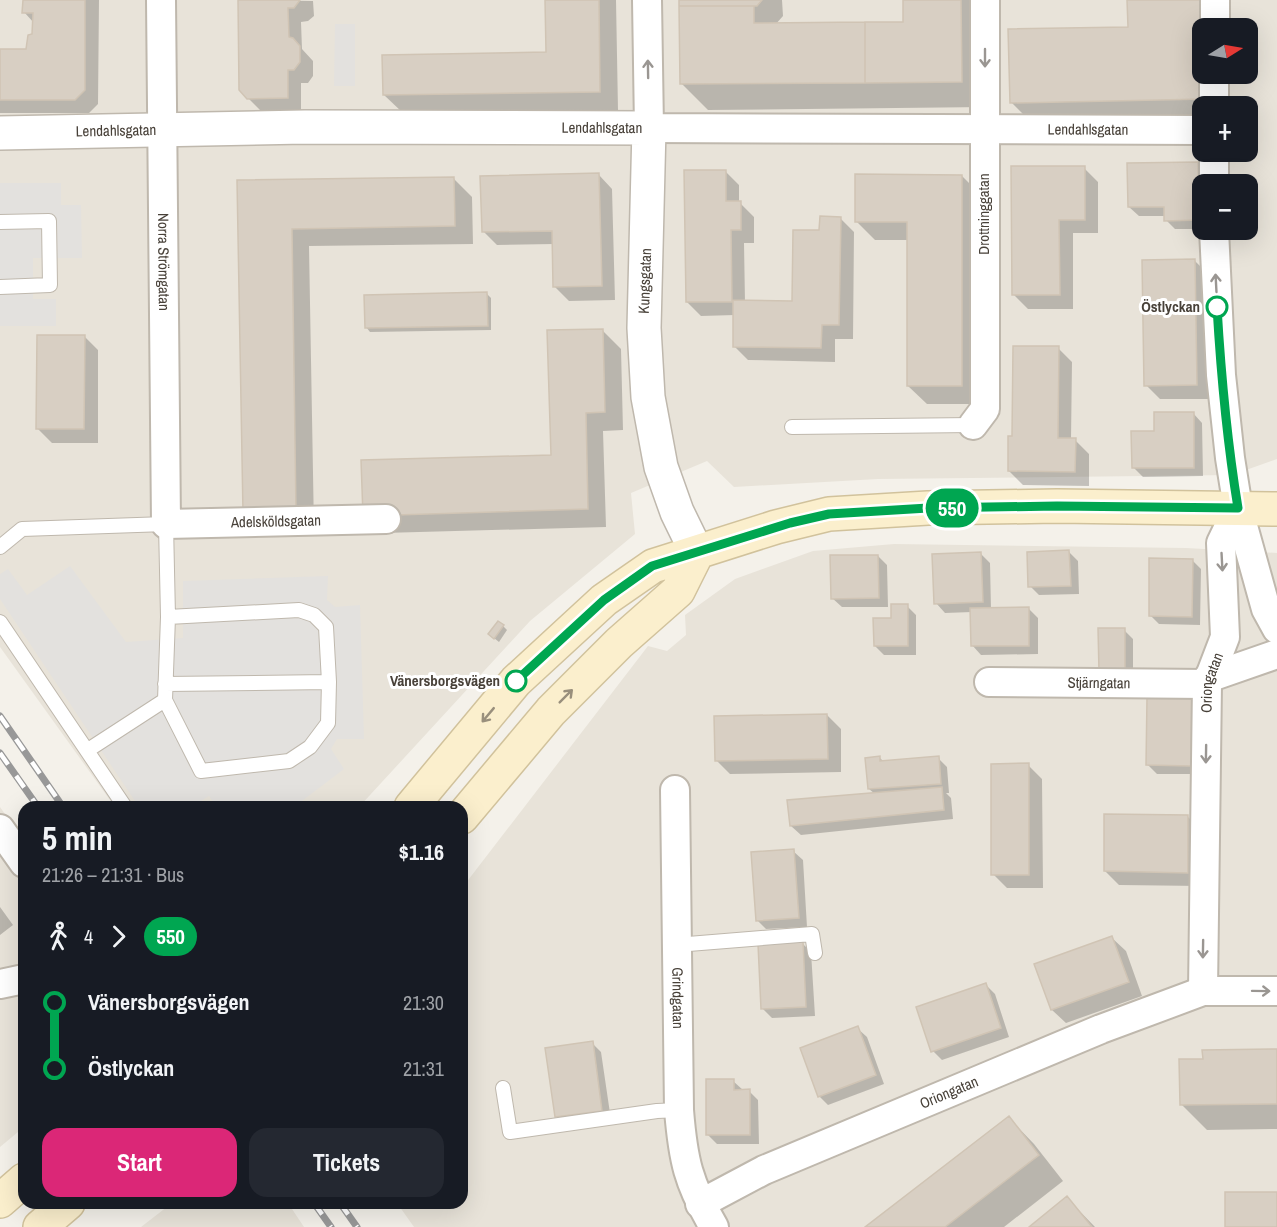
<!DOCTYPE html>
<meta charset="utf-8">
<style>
:root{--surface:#171b24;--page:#242831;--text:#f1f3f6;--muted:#9ea1a6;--accent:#db2777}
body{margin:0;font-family:"Archivo Narrow",sans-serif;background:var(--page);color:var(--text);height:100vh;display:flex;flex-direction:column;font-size:22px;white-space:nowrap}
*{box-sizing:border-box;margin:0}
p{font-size:20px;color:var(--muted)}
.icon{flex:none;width:33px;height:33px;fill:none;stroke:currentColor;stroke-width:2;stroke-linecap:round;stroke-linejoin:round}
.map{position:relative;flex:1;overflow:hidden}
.details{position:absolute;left:18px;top:801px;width:450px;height:408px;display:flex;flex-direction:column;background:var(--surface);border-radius:18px;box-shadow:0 6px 24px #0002}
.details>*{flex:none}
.badge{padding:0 12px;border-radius:20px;font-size:21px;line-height:39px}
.needle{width:39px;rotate:79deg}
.buttons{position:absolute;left:1192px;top:18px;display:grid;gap:12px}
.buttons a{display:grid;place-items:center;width:66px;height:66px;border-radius:12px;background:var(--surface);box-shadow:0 6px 24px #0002;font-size:30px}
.map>.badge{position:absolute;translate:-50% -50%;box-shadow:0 0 0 3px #fff}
.legs{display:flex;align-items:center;gap:9px;height:66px;padding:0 24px;font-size:20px}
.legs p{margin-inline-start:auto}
.headline{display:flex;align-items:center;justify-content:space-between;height:102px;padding:0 24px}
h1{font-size:33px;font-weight:700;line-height:45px}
.cta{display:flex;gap:12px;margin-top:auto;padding:12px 24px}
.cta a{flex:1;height:69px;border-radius:18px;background:var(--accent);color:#fff;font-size:24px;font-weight:700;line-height:69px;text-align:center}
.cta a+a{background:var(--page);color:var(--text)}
ul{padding:0 24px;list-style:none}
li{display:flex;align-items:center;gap:21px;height:66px;font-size:22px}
li i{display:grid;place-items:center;width:9px;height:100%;margin:0 8px;background:currentColor}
li i::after{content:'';width:15px;height:15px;margin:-8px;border:4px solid;border-radius:50%;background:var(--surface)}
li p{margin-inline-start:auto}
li:first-child i{background:linear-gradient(#0000 50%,currentColor 0)}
li:last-child i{background:linear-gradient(currentColor 50%,#0000 0)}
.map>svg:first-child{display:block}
.residential{fill:#e8e3d9;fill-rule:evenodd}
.parking{fill:#e3e1de}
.shadow{fill:#0003}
.building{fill:#d8cfc3;stroke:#d0c4b4;stroke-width:1.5}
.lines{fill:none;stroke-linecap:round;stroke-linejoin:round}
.service-casing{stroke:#bfb8ad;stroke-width:16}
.minor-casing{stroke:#bfb8ad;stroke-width:32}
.tertiary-casing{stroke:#bfb8ad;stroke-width:36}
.secondary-casing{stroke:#d1c29c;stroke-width:36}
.service{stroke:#fff;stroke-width:14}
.minor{stroke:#fff;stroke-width:28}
.tertiary{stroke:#fff;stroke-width:33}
.secondary{stroke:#fbefcd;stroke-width:33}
.rail-casing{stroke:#989898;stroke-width:7}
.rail{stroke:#fff;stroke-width:4.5;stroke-dasharray:14;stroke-linecap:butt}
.oneway{stroke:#9a9692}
.oneway2{stroke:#998f7c}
.line-1-casing{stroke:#fff;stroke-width:14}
.line-1{stroke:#00a651;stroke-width:9}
.stop-1-dot{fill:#fff;stroke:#00a651;stroke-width:3}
.labels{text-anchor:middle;stroke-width:6;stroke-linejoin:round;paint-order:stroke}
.street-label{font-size:15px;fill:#484139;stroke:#fff}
.stop-label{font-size:15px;font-weight:bold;fill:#484139;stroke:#fff;text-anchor:end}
</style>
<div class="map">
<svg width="1277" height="1227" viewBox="0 0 1277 1227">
<rect width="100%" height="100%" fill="#f4f1ea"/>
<!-- residential -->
<path class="residential" d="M0,0H1277V459L1232,475L878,479L734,487L707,461L631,493L635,534L530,621L359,807H115L0,647ZM1203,28H1248V74H1203ZM1203,106H1248V152H1203ZM1203,184H1248V230H1203Z
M894,544L1186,548L1277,553V1227H414L397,1203H462V888L648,646L667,651L686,635L685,615L735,579L813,551Z
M0,807L24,841V1127L0,1147Z
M172,1203H288L304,1227H141Z"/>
<!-- parking -->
<path class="parking" d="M335,24H355V86H334Z
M0,183H61V205H81L82,258H33V299H56V326H0Z
M70,566L126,642L183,638V581L328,576L327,600L335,607L360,605L364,739H337L331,749L344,769L294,807H217L209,796L191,807H139L0,599V574L8,569L27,595Z"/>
<!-- shadow -->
<path class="shadow" d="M24,0H99L98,104L89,113H0V51L28,50L34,35V23L24,12Z
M240,0L313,1L314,16L308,21L301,22L302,49L313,61V76L308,83H301V111L262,112L248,98Z
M546,0H616L618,110L403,113L384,95L547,54Z
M681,0H782L783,16L775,25L904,23V0H986L987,107L708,110L682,84Z
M1129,0L1203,28V117L1030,121L1011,102L1129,28Z
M1198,164L1207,173L1203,184V229H1175L1166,220V216H1139L1129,207Z
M1084,168L1098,182V233H1073V309H1028L1014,295Z
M725,171L739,185V202L754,217V243H744L745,302H794L821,231L840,218L854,232L853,339H835V362L748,360L734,346L735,315L701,316L687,302Z
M599,175L612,189L615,300L569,301L555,287L554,244L497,245L483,231Z
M962,176L980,194V404H927L908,386L909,240H875L856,221Z
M453,178L472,197L473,244L309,246L314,529L263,530L239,181Z
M1194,260L1208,274L1210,399H1160L1146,385Z
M487,294L491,298V330L370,332L366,327Z
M602,330L621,349L623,430L603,431L606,527L383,533L365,515L552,456Z
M84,336L98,350V443H52L38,429Z
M1058,348L1072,362L1071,440H1075L1089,454V486L1023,485L1009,471L1013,438Z
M1193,413L1202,423L1203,476L1143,477L1134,468L1156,433Z
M1069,552L1078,561L1079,594L1039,595L1030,586Z
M981,554L990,563L991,609H1029L1038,618V654L981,655L972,645V612L945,613L936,603Z
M878,556L887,565L888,607H842L832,598Z
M1192,560L1201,569L1200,625L1159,624L1150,615Z
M907,606L916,615V655H884L875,646Z
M503,626L507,630L499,642L494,638Z
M1124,630L1133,639V680L1100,672Z
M1191,700L1201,709L1200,774H1157L1148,765Z
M827,715L841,729V772L730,774L716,760Z
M880,758L884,762L938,758L947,767L949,793H946L951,798L953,819L801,835L791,826L875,794L869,789Z
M1028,765L1042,779L1043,888H1007L993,874Z
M1188,817L1202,831L1201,886L1119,885L1105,871Z
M793,851L803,860L807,927L766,929L757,920Z
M0,907L13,925L0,935Z
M1112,938L1126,951L1142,996L1066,1023L1052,1010L1036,965Z
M802,943L811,952L815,1016L772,1018L763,1009Z
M986,985L995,994L1009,1037L942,1060L933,1051Z
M857,1028L867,1037L884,1084L828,1105L819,1096Z
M592,1043L601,1052L611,1120L565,1126L556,1116Z
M1277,1051V1129L1207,1130L1181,1104Z
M733,1081L743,1090L749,1091L758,1100L759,1144H717L708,1135Z
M1009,1118L1034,1144L1063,1181L1004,1227H868Z
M1067,1198L1095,1227H1031Z"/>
<!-- building -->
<path class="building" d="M23,0H85V90L75,100H0V49H26L28,35L32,34L33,13H22Z
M238,0H300L294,8H288L289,37L293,38L300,46V62L294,70H288V98L247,99L239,90Z
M545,0H599L600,92L383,95L382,55L546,52Z
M679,0H762L757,6H679Z
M903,0H961L962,82L865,83V22H903Z
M1127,0H1203L1205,99L1010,103L1008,29L1128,27Z
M679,6H754V23L865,22V83L680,84Z
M1198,162L1199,220L1164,221V207H1128L1127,163Z
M1011,166H1085V220H1059L1060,295H1012Z
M684,170H726V201H741V230H731L732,302H686Z
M599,173L602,286L553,287L552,231L482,232L480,176Z
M855,174L962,175V386H907V222H855Z
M454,177L455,226L292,229L296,512L243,513L237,180Z
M820,216L841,217L839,325H822L821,348L733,347V300L792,301L793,230H819Z
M1195,259L1197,385L1144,386L1142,260Z
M487,292L488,326L365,328L364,295Z
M603,329L605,412L586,413L588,509L363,516L361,460L551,455L547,330Z
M37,335H85L84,429H36Z
M1013,346H1059L1058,438H1076L1075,472L1008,471V436H1012Z
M1154,412H1194V468H1132L1131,431H1154Z
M1069,550L1071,586L1028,587L1027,552Z
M981,552L983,602L934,604L932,554Z
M830,555H878L879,598L831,599Z
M1149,558L1193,559L1192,617L1149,616Z
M891,604H908V646H874L873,618H891Z
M1029,607V646H971L970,608Z
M498,621L504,625L494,639L488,634Z
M1098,628H1125V672H1099Z
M1147,698H1192L1191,766L1146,765Z
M827,714L828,759L715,761L714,716Z
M880,756V761L939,756L941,784L868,789L865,758Z
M1029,763V875H991V764Z
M942,787L944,810L790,826L787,800Z
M1104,814L1188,815V873L1104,871Z
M794,849L799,918L756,921L751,852Z
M1112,936L1129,982L1051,1010L1034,964Z
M803,942L806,1007L761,1009L758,944Z
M986,983L1001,1028L931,1052L916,1007Z
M858,1026L876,1075L818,1097L800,1048Z
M593,1041L602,1111L555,1117L545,1048Z
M1277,1049V1104L1180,1105L1179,1059H1203L1202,1050Z
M706,1079H734V1090L750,1089V1135H706Z
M1009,1116L1039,1155L945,1227H865Z
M1225,1192H1277V1227H1225Z
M1067,1196L1092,1227H1029Z"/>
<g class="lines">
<!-- service casing -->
<g class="service-casing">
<path id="service" d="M0,222L49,221L50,285L0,287
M792,427L973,425
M0,547L22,529L166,524L168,617L165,700L201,771L289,761L310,747L328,723L329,682L326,627L314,615L299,610L168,617
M0,622L125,807
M165,684L329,682
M88,750L165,700
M676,945L812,934L815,953
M503,1088L510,1132L657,1111L679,1110"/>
</g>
<!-- minor casing -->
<g class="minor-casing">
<g id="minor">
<path id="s1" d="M161,0L166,524L386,519"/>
<path id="s2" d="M647,0L649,128L1203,130"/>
<path d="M1215,28V0"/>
<path d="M1214,106V74"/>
<path d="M1214,152V184"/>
<path d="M1214,230L1221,375L1230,458L1238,508L1266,609L1277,629"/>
<path d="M973,425L985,409V0"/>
<path d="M1208,678L1277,654"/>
<path id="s3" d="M989,682L1207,684"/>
<path id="s4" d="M675,790L679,1110C683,1160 688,1183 714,1227"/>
<path d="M0,829L24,863"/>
<path d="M0,984L24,979"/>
<path id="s5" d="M1203,991L1207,684L1225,637L1221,543L1238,508"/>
<path id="s6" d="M700,1204L764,1170L1101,1029L1203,991H1277"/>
</g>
</g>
<!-- tertiary casing -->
<g class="tertiary-casing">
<g id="tertiary">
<path id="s7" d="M0,133L305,127L649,128L644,328L648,397L661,467L677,512L697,553"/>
</g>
</g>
<!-- secondary casing -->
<g class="secondary-casing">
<path id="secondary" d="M411,807L516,681L604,600L653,566L776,527L829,514L928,508L1057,506L1277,509
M462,817L551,711L619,643L678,591L697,553
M0,1201L24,1180
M40,1227L68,1203"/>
</g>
<!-- service -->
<use href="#service" class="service"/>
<!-- minor -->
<use href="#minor" class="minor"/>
<!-- tertiary -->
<use href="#tertiary" class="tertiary"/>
<!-- secondary -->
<use href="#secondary" class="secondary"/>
<!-- rail casing -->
<g class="rail-casing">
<path id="rail" d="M0,716L63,807
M0,753L38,807
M314,1203L331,1227
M340,1203L357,1227"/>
</g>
<!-- rail -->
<use href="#rail" class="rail"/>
</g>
<!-- one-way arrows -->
<defs><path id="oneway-shaft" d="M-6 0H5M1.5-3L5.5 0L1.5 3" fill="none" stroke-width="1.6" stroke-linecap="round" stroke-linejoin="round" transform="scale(1.5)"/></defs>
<g class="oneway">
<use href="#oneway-shaft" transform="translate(985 58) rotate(90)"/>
<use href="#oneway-shaft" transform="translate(648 69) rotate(-91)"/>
<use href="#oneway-shaft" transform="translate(1216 283) rotate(-93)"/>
<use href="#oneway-shaft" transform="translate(1222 562) rotate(87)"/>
<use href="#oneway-shaft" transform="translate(1206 754) rotate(91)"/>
<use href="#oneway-shaft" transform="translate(1203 949) rotate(91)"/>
<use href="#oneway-shaft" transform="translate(1261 991) rotate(1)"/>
</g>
<g class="oneway2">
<use href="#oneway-shaft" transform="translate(566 696) rotate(-45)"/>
<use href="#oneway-shaft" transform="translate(488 715) rotate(130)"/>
</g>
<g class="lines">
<!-- line-1 casing -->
<g class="line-1-casing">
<path id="line-1" d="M516,681L604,600L652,566L790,523L829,514L928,508L1057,506L1238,508C1227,441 1221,375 1217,307"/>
</g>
<!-- line-1 -->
<use href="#line-1" class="line-1"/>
</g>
<!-- markers -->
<g class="stop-1-dot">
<circle cx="1217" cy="307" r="10"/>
<circle cx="516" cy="681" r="10"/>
</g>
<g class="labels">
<!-- street labels -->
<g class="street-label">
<text dy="5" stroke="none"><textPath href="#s7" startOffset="602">Lendahlsgatan</textPath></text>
<text dy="5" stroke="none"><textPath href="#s2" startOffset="567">Lendahlsgatan</textPath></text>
<text dy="5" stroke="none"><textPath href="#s7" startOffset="116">Lendahlsgatan</textPath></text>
<text transform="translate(984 214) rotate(-90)" y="5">Drottninggatan</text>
<text dy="5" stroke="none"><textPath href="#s1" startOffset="262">Norra Strömgatan</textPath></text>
<text transform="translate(645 281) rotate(-88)" y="5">Kungsgatan</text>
<text dy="5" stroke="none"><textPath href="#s1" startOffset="634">Adelsköldsgatan</textPath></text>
<text dy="5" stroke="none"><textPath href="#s3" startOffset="110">Stjärngatan</textPath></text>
<text dy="5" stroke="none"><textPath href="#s5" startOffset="309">Oriongatan</textPath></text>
<text dy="5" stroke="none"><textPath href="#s4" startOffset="208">Grindgatan</textPath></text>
<text dy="5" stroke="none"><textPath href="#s6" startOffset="273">Oriongatan</textPath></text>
</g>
<!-- stop labels -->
<g class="stop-label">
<text x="1200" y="312">Östlyckan</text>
<text x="500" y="686">Vänersborgsvägen</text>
</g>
</g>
</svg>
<div class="buttons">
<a><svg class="needle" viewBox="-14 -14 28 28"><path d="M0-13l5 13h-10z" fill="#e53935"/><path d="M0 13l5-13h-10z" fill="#9ea1a6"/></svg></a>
<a>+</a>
<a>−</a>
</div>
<b class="badge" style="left:952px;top:508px;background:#00a651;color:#fff">550</b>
<section class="details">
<div class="headline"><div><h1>5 min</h1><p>21:26 – 21:31 · Bus</p></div><b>$1.16</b></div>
<div class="legs"><svg class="icon" aria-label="walk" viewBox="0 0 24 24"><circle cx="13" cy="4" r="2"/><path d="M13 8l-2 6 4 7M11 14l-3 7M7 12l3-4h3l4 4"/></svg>4<svg class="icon" aria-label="forward" viewBox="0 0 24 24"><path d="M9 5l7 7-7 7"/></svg><b class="badge" style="background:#00a651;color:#fff">550</b></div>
<ul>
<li><i style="color:#00a651"></i><b>Vänersborgsvägen</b><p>21:30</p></li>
<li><i style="color:#00a651"></i><b>Östlyckan</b><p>21:31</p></li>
</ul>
<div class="cta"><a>Start</a><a>Tickets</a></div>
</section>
</div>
